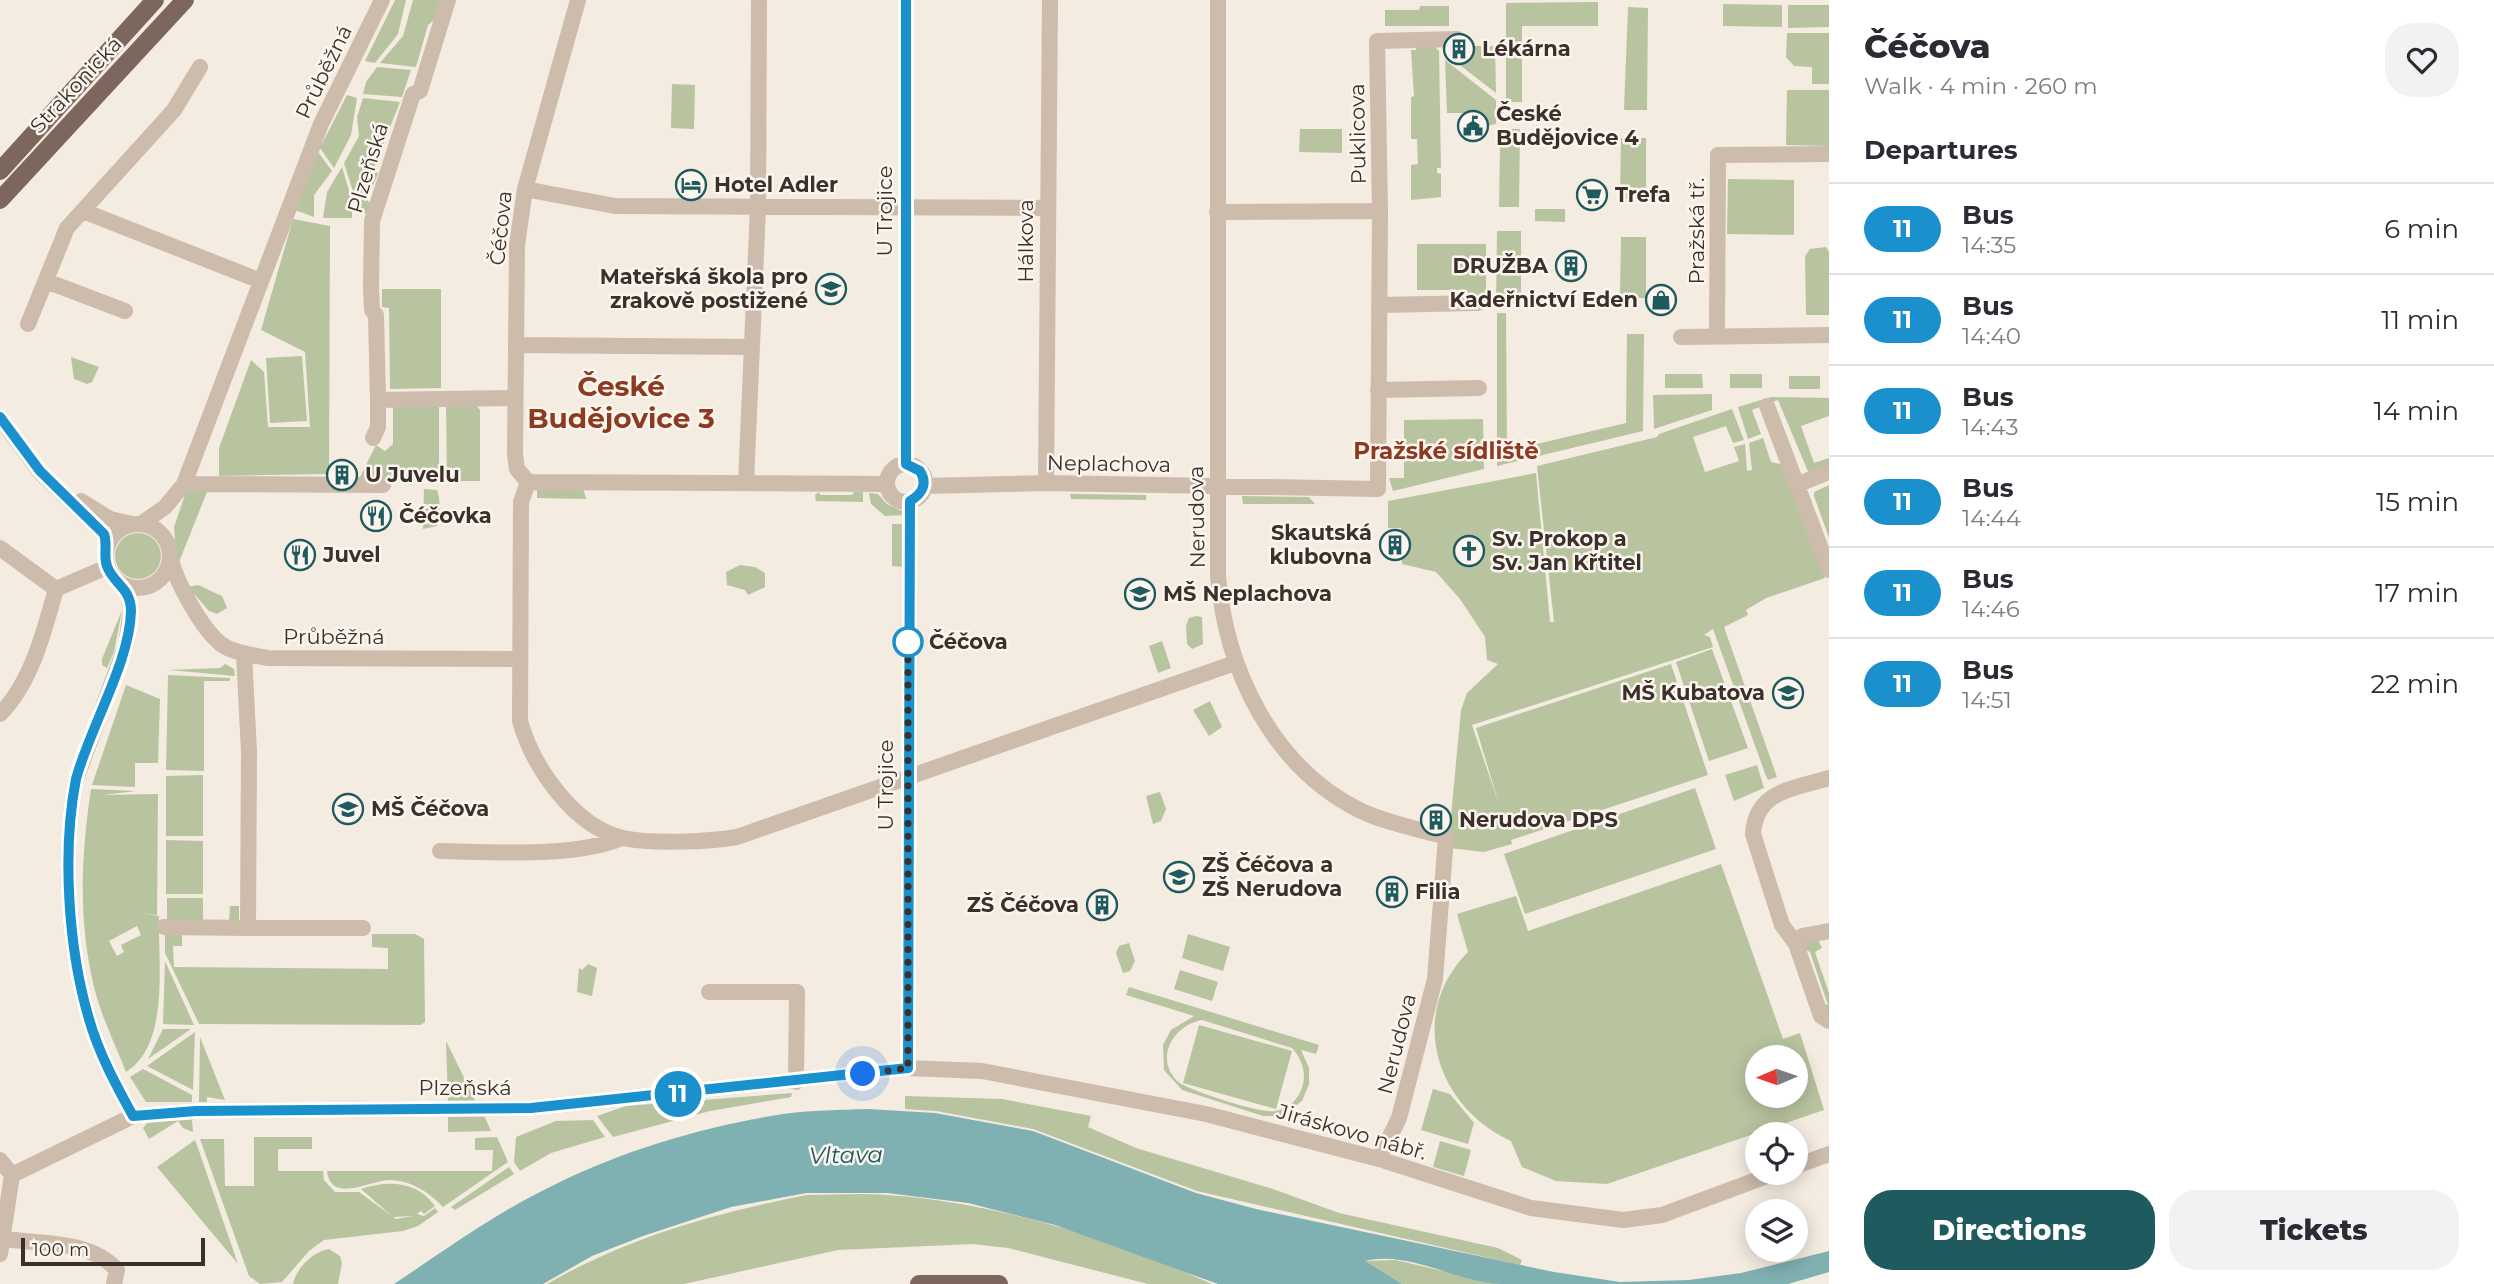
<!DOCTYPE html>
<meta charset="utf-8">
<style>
:root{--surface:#fff;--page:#f2f2f3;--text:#2b2b33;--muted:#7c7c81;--line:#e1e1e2;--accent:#1f5a5e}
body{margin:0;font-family:Montserrat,sans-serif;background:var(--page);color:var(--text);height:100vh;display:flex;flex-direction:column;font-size:26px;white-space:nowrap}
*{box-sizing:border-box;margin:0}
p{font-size:23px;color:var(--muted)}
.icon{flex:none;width:38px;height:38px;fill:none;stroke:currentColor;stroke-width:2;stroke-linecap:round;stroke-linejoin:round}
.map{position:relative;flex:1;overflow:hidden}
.sheet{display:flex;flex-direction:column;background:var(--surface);width:665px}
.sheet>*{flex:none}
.badge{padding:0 14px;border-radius:23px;font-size:24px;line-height:46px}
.needle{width:46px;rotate:268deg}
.tools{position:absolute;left:1745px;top:1045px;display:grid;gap:14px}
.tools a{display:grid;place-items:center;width:63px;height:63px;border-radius:50%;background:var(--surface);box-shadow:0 4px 18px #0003;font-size:35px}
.scale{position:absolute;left:21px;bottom:18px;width:184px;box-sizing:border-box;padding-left:7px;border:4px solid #3b302b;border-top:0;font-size:19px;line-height:24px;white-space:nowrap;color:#3b302b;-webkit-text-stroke:5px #fbf5ee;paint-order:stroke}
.you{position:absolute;width:35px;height:35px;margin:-18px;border:5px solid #fff;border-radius:50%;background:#1a73e8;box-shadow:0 0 0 10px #1a73e833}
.map>.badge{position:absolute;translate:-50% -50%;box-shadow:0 0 0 4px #fff}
h2{padding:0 35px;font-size:26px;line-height:63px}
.round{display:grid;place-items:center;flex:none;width:74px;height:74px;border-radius:28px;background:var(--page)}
.head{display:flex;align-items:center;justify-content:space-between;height:119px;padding:0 35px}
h1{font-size:33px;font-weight:800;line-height:52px}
.cta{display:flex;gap:14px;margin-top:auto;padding:14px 35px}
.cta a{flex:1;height:80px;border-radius:28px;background:var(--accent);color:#fff;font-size:28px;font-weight:800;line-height:80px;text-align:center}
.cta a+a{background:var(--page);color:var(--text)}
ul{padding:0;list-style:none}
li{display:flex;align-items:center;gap:21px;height:91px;padding:0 35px;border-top:2px solid var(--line)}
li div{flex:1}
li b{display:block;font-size:26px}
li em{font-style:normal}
li .badge{min-width:77px;font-weight:700;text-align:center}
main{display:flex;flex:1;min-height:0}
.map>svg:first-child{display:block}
.green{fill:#b8c4a0;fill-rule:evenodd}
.water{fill:#7fb0b2}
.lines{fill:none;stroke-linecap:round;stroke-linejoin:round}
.minor{stroke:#cdbbac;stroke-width:16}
.major{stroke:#7d675c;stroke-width:18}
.line-casing{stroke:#fff;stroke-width:16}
.line{stroke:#1a91cc;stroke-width:10}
.walk{stroke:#3b302b;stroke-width:7;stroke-dasharray:0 12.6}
.stop-dot{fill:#fff;stroke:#1a91cc;stroke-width:3.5}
.labels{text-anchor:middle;stroke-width:5;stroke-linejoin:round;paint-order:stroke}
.poi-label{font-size:21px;font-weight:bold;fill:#3b302b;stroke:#fbf5ee;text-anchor:start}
.street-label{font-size:21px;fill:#3b302b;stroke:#fbf5ee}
.stop-label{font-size:21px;font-weight:bold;fill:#3b302b;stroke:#fbf5ee;text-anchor:start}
.neighbourhood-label{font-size:23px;font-weight:bold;fill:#8c3b22;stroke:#fbf5ee}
.water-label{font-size:23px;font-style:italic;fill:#1f5a5e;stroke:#fbf5ee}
.district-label{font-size:28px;font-weight:bold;fill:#8c3b22;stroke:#fbf5ee}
</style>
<main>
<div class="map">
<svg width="1829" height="1284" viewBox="0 0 1829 1284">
<rect width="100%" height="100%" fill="#f4ebe1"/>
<!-- green -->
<path class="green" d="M395,0H406L398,34L375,63L365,61Z
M413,0H444L440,15L428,25L416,67L380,63L403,36Z
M1598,2V26H1522V102H1506V3Z
M1723,4L1782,5V27L1723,26Z
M1788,5H1829V27L1788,28Z
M1420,6H1449V26H1385V10H1419Z
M1628,7L1648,8L1647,110H1624Z
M1787,33H1829V84H1812V67L1794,66L1786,57Z
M1431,43L1439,51L1441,168H1437V173L1441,174V197L1411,200V165L1418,164L1417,139H1411V97L1414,96L1411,50H1416V44Z
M1467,46H1495L1496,93L1452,59V54L1467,55Z
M1445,60L1496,100V124L1482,127V113H1447Z
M377,67L411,70L402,97L363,94L366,82Z
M672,84L695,85L694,129L671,128Z
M1787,90H1829V146L1786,145Z
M347,95L357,98L351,135L334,168L320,148Z
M363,98L400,102L374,168L378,174L367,199L372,207L367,216L355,198L344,163L359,136L357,117Z
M1300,129H1342V153L1299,152Z
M1512,129H1520L1519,207H1499L1500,145L1505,144V139L1512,138Z
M1621,138H1646V199H1620Z
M318,152L332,171L314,195V217L295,210Z
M342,167L352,201V218H323L327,192Z
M1728,179L1794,180V235L1727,234Z
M1535,209H1565V222L1535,221Z
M293,219L330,226L329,474L219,476V448L251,360L264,372L268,427H310L305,352L261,330Z
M1497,231H1521V304H1496Z
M1621,237H1646V298H1620Z
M1417,244H1486V297H1463L1462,290H1417Z
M1826,247L1829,252V315H1806L1805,256L1810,249Z
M382,289H441V388L390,389L389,308L382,307Z
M1497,313H1506L1507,451L1626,423L1627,334H1644L1643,431L1497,466Z
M302,356L307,421L270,423L266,358Z
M71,357L99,367L92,382L87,384L74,379Z
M1665,374H1702L1703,388H1665Z
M1730,374H1762V388H1730Z
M1789,376H1820V389H1789Z
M1712,394V410L1654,429L1653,395Z
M1771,397L1829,398V416L1801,426L1814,463L1829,458V466L1809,474L1778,400L1752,410L1761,434L1748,439L1738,407Z
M446,403H475L480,410V481H447Z
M439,405V480L358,481L376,445L385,451L393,444V407Z
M1732,409L1744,440L1733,443L1726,426L1693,437L1705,472L1739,461L1734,447L1745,444L1747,471L1752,470L1749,443L1763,438L1771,462L1784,465L1825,578L1766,598L1746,610L1748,615L1724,627L1777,777L1768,780L1766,776L1713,629L1704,635L1710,637L1713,647L1472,725L1499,804L1476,728L1671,664L1708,775L1511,840L1512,844L1484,852L1450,848L1449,837L1461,710L1467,693L1498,664L1487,660L1485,637L1460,599L1436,572L1402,564L1401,528H1388V501L1536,473L1550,622H1554L1537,466L1657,437L1659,434Z
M1483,419L1484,469L1393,491L1389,478H1404V420Z
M1829,485V548V538L1814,496V492Z
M537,488H579L584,491L586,499L537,498Z
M424,489L437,490C441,500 440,516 437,526L423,529Z
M186,492H207L177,567L174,527Z
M819,492L820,495H852L854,492H863V502L816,501L815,495Z
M869,493L878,494L887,504L904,512L905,515L885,516L871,504Z
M1070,494L1146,495V500L1071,499Z
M1242,496L1309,497L1315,504H1243Z
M892,524H903V567L892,566Z
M115 556a23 23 0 1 1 46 0a23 23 0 1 1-46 0Z
M740,565L755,567L765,573V587L748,595L745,590L727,585L726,572Z
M198,585L222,596L227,608L217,614L209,611L188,587Z
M122,610L114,652L107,668L102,665V659Z
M1196,616L1202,617L1203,644L1192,649L1187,644L1186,626L1189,618Z
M1162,641L1171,668L1158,673L1149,646Z
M1712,649L1748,748L1709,761L1676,662Z
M225,664L234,669L235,676L169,670L220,668Z
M168,675L230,678V681H204V771L166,770Z
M126,685L160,699L158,763H135V787L92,785Z
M1210,701L1222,727L1209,736L1193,710Z
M1757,765L1764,788L1734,801L1725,775Z
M203,775V836H166V776Z
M1695,788L1716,849L1525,914L1504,854Z
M91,789L136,791L103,795L158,794L157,915L142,913L159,916C158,962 170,1045 126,1072C115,1044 101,1016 94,987C78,920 81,856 91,789ZM137,926L141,935L121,945L124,952L117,956L109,941Z
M1160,792L1166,809L1161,821L1153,824L1146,796Z
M166,840L203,841V894H166Z
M1721,864L1783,1039L1800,1033L1824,1110L1607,1184L1556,1181L1522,1167L1511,1141C1436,1107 1406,1014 1468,952L1457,914L1516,896L1528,931ZM1757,1057H1796V1096H1757Z
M167,898H203V921H229L230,906H239V924L167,925Z
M182,930V946H173L174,967L388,969V948L372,947V934H415L424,939L425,1022L420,1025L199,1024L165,953V931Z
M1188,934L1230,947L1223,971L1182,958Z
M1818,940L1822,948L1815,952L1829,993V1019L1819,1003L1828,1005L1810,952L1800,947L1801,941Z
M1129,943L1135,961L1130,971L1123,973L1116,953L1119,946Z
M165,961L194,1025L163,1024Z
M588,964L597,968L592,996L577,992L579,968L582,970Z
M1180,970L1218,982L1212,1001L1174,989Z
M1129,987L1319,1045L1316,1054L1301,1050L1309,1068V1084L1302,1101L1281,1116H1263L1182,1090L1164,1070L1163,1045L1171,1030L1194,1016L1126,995ZM1202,1020L1292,1048C1302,1059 1307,1073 1302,1088C1298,1100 1288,1109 1275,1111C1261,1114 1187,1090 1177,1081C1154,1057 1174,1025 1202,1020Z
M1199,1025L1292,1051L1276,1109L1183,1083Z
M163,1029H191L148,1059Z
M195,1032L193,1090L147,1066Z
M200,1037L225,1100L207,1097V1102H199Z
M446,1041L476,1102H448Z
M143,1069L192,1095V1102H146L130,1077Z
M1433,1089L1450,1094L1474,1123L1468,1144L1421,1130Z
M792,1093L791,1097L710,1111L613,1137L597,1116L626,1106Z
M905,1096L1002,1099L1091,1116L1088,1127L1136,1148L1273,1189L1339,1213L1498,1248L1522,1260L1520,1265L1197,1191L1033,1129L936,1111L905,1109Z
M484,1115L491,1131L448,1132V1116Z
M192,1119L193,1132L183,1128L178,1121L149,1139L143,1128L148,1122Z
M593,1120L605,1137L551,1153L520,1171L514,1162L516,1137L556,1121Z
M254,1137H312V1149H278V1171H323L324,1180L335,1192H359L396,1219L413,1216L393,1217L361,1189C388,1180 417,1181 435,1206L424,1214L421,1211L417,1214L424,1216L435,1208L438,1212L418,1226L403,1231L324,1240L309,1251L282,1282L260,1284L249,1276L200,1139H224L225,1186H254Z
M497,1137L508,1162L443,1207C429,1192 410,1180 389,1180C369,1181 331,1204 327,1171H492L493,1150H475V1138Z
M195,1140L199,1151L238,1264L157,1167Z
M1440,1141L1471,1150L1464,1176L1433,1167Z
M509,1167L514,1174L455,1210L451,1207Z
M807,1195C834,1195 861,1193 888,1195C998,1203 1111,1238 1212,1284H1148L1008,1248L973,1244L838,1250L684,1284H547C629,1237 715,1213 807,1195Z
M329,1249L340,1256L342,1263L338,1284H293C296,1269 313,1251 329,1249Z
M1396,1260L1498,1284H1402L1364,1261Z"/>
<!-- water -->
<path class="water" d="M868,1109L935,1113L1033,1131L1196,1193L1256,1209L1554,1272L1620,1282L1689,1280L1741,1273L1829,1251V1272L1788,1284C1693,1284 1596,1284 1500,1284C1456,1282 1409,1250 1365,1261L1402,1284H1218L1055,1225L968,1203L887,1193H806L731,1207L643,1236L592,1256L543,1284H394C447,1249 500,1210 558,1183C627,1149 706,1126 783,1114C810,1110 840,1110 868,1109Z"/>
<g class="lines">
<!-- minor -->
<path class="minor" d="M448,0L420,91L413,94L372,221L371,287L372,310L376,315L378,400L515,398
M578,0L525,189L517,245L515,455L517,469L528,482L521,502L520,721C533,767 574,827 623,838C651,844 709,842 737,837L1235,663
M906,0V464
M1218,0V576C1226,670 1272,766 1359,810C1386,823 1418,829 1446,837L1435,979L1399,1118L1379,1159
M525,189L615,206L1047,208
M83,211L261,281
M1217,212L1380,211
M46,281L125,311
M1379,305L1478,303
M28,324L67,228L174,110L200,67
M1717,334L1718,155L1829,154
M1681,337L1829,335
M516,345L752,347
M1378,390L1479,388
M1767,406L1829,570
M0,418L40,472L104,534L108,545
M373,438L378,427V400
M887 483a19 19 0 1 1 38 0a19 19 0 1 1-38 0Z
M528,482L887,484
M746,483L758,208L759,0
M1046,483L1050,0
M184,484L383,485
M1796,485L1829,472
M924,486L1046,483L1378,489L1380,211L1377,41L1457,39
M81,501L110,519L132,524
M106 556a32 32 0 1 1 64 0a32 32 0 1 1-64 0Z
M141,524L165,507L184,484L321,124L382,0
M0,548L56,589
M171,560C177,583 201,628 221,644C233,653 253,655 268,658L519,659
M126,586L131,608L126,645L76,779C62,851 68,948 89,1019C99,1054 116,1085 133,1116
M56,589L107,567
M244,653L249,752L248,928H363
M0,714C32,682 44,631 56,589
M1829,778C1794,789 1756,790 1753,834L1782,925L1796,944L1821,1016L1829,1021
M440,851C493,852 573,858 622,838
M164,927L248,928
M1796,944L1802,936L1829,931
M709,992H797L796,1082
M908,1068L910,501
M0,1160L12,1175
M1796,1166L1829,1154
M12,1175L133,1116L196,1111L531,1108L908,1068L982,1071L1206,1114L1379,1159L1531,1208L1623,1220L1662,1215L1778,1172
M4,1239C42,1244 90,1240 117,1270L114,1284
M0,1254L12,1175"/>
<!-- major -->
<path class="major" d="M0,171L155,0
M0,200L185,0
M919,1284H999"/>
</g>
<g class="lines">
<!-- line casing -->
<g class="line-casing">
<path id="line" d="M0,417L40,471L104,534C108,545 103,555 107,566C113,584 131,587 131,611C130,662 90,727 76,779C62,851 68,948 89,1019C99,1054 116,1085 133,1116L196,1111L531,1108L908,1068L910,501C922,494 928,484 920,471L906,464V0"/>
</g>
<!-- line -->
<use href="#line" class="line"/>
<!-- walk -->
<path class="walk" d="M863,1074L908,1068V642"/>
</g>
<!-- icons -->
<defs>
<g id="building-ring" transform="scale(1.575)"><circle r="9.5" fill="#fbf5ee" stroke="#1f5a5e" stroke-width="1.5"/><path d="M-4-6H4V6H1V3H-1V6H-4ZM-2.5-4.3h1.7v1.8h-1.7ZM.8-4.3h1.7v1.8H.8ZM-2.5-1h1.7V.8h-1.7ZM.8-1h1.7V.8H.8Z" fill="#1f5a5e"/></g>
<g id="civic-ring" transform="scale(1.575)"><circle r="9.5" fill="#fbf5ee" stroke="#1f5a5e" stroke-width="1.5"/><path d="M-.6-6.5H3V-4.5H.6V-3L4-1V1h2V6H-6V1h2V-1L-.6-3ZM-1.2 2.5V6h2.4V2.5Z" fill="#1f5a5e"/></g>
<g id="hotel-ring" transform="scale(1.575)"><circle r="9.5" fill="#fbf5ee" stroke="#1f5a5e" stroke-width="1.5"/><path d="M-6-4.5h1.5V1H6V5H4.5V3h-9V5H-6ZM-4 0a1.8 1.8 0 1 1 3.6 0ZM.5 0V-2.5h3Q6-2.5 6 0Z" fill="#1f5a5e"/></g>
<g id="supermarket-ring" transform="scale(1.575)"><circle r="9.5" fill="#fbf5ee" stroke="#1f5a5e" stroke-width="1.5"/><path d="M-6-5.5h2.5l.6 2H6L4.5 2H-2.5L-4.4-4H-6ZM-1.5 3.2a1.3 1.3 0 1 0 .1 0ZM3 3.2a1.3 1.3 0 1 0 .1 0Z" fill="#1f5a5e"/></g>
<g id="school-ring" transform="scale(1.575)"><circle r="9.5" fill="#fbf5ee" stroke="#1f5a5e" stroke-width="1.5"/><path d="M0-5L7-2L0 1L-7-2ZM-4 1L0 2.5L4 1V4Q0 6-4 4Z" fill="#1f5a5e"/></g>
<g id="shop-ring" transform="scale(1.575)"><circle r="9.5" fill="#fbf5ee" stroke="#1f5a5e" stroke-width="1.5"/><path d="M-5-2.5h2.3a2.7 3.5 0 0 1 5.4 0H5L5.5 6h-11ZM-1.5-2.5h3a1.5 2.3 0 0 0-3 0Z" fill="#1f5a5e"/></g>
<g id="restaurant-ring" transform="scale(1.575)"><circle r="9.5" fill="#fbf5ee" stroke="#1f5a5e" stroke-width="1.5"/><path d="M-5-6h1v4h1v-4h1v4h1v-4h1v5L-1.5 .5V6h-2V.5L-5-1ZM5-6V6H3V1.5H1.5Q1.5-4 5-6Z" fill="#1f5a5e"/></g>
<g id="church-ring" transform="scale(1.575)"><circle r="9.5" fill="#fbf5ee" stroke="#1f5a5e" stroke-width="1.5"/><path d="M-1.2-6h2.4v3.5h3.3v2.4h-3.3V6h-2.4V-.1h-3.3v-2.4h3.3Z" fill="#1f5a5e"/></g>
</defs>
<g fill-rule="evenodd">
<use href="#building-ring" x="1459" y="49"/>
<use href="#civic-ring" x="1473" y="126"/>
<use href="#hotel-ring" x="691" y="185"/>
<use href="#supermarket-ring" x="1592" y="195"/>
<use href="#building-ring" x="1571" y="266"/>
<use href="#school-ring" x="831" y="289"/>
<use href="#shop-ring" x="1661" y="300"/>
<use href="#building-ring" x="342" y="475"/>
<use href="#restaurant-ring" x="376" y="516"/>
<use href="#building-ring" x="1395" y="545"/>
<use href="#church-ring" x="1469" y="551"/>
<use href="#restaurant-ring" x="300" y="555"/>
<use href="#school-ring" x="1140" y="594"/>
<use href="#school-ring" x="1788" y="693"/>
<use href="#school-ring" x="348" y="809"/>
<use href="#building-ring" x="1436" y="820"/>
<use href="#school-ring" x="1179" y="877"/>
<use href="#building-ring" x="1392" y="892"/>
<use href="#building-ring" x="1102" y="905"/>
</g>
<!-- markers -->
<circle class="stop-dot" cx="908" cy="642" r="14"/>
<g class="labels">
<!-- poi labels -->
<g class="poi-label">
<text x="1482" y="56">Lékárna</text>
<text x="1496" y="121">České<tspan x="1496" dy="24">Budějovice 4</tspan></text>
<text x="714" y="192">Hotel Adler</text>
<text x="1615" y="202">Trefa</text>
<text x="1548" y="273" text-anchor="end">DRUŽBA</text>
<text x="808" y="284" text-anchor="end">Mateřská škola pro<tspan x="808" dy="24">zrakově postižené</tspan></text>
<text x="1638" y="307" text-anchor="end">Kadeřnictví Eden</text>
<text x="365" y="482">U Juvelu</text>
<text x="399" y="523">Čéčovka</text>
<text x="1372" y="540" text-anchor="end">Skautská<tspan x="1372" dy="24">klubovna</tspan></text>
<text x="1492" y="546">Sv. Prokop a<tspan x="1492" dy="24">Sv. Jan Křtitel</tspan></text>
<text x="323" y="562">Juvel</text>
<text x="1163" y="601">MŠ Neplachova</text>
<text x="1765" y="700" text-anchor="end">MŠ Kubatova</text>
<text x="371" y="816">MŠ Čéčova</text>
<text x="1459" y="827">Nerudova DPS</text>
<text x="1202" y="872">ZŠ Čéčova a<tspan x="1202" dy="24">ZŠ Nerudova</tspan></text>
<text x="1415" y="899">Filia</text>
<text x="1079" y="912" text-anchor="end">ZŠ Čéčova</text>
</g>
<!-- street labels -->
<g class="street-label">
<text transform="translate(324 72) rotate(-64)" y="7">Průběžná</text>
<text transform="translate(76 85) rotate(-47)" y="7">Strakonická</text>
<text transform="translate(1358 134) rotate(-91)" y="7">Puklicova</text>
<text transform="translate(368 168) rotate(-73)" y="7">Plzeňská</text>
<text transform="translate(885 211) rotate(-90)" y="7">U Trojice</text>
<text transform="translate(501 228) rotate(-84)" y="7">Čéčova</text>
<text transform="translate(1697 231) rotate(-90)" y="7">Pražská tř.</text>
<text transform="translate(1026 241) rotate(-90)" y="7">Hálkova</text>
<text transform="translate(1109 464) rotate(1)" y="7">Neplachova</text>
<text transform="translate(1197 517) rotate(-91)" y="7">Nerudova</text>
<text x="334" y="644">Průběžná</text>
<text transform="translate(886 785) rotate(-90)" y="7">U Trojice</text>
<text transform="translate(1397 1044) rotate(-76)" y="7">Nerudova</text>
<text x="465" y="1095">Plzeňská</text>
<text transform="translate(1352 1132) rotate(16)" y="7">Jiráskovo nábř.</text>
</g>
<!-- stop labels -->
<g class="stop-label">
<text x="929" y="649">Čéčova</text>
</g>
<!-- neighbourhood labels -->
<g class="neighbourhood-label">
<text x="1446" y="459">Pražské sídliště</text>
</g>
<!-- water labels -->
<g class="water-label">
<text transform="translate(846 1155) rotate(-1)" y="8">Vltava</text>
</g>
<!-- district labels -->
<g class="district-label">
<text x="621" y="396">České<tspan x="621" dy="32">Budějovice 3</tspan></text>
</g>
</g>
</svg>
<div class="tools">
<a><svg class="needle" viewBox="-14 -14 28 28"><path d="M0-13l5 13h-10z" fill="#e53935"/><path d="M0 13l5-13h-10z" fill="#7c7c81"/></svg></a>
<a><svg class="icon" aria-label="locate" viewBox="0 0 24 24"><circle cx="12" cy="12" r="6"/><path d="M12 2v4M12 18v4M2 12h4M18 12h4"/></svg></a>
<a><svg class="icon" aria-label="layers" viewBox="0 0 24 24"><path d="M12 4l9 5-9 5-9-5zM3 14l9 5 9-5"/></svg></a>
</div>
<div class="scale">100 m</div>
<div class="you" style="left:863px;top:1074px"></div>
<b class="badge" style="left:678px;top:1094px;background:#1a91cc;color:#fff">11</b>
</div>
<section class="sheet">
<div class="head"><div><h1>Čéčova</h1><p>Walk · 4 min · 260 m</p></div><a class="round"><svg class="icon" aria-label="heart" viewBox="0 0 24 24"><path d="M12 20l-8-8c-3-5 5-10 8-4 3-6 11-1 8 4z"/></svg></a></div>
<h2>Departures</h2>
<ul>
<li><span class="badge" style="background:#1a91cc;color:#fff">11</span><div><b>Bus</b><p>14:35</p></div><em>6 min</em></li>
<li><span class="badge" style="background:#1a91cc;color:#fff">11</span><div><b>Bus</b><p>14:40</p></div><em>11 min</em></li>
<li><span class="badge" style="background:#1a91cc;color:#fff">11</span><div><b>Bus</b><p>14:43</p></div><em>14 min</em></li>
<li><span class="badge" style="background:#1a91cc;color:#fff">11</span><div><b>Bus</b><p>14:44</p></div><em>15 min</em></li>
<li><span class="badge" style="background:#1a91cc;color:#fff">11</span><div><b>Bus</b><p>14:46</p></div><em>17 min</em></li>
<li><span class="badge" style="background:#1a91cc;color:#fff">11</span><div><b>Bus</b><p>14:51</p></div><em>22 min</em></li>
</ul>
<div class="cta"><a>Directions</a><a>Tickets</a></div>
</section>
</main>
